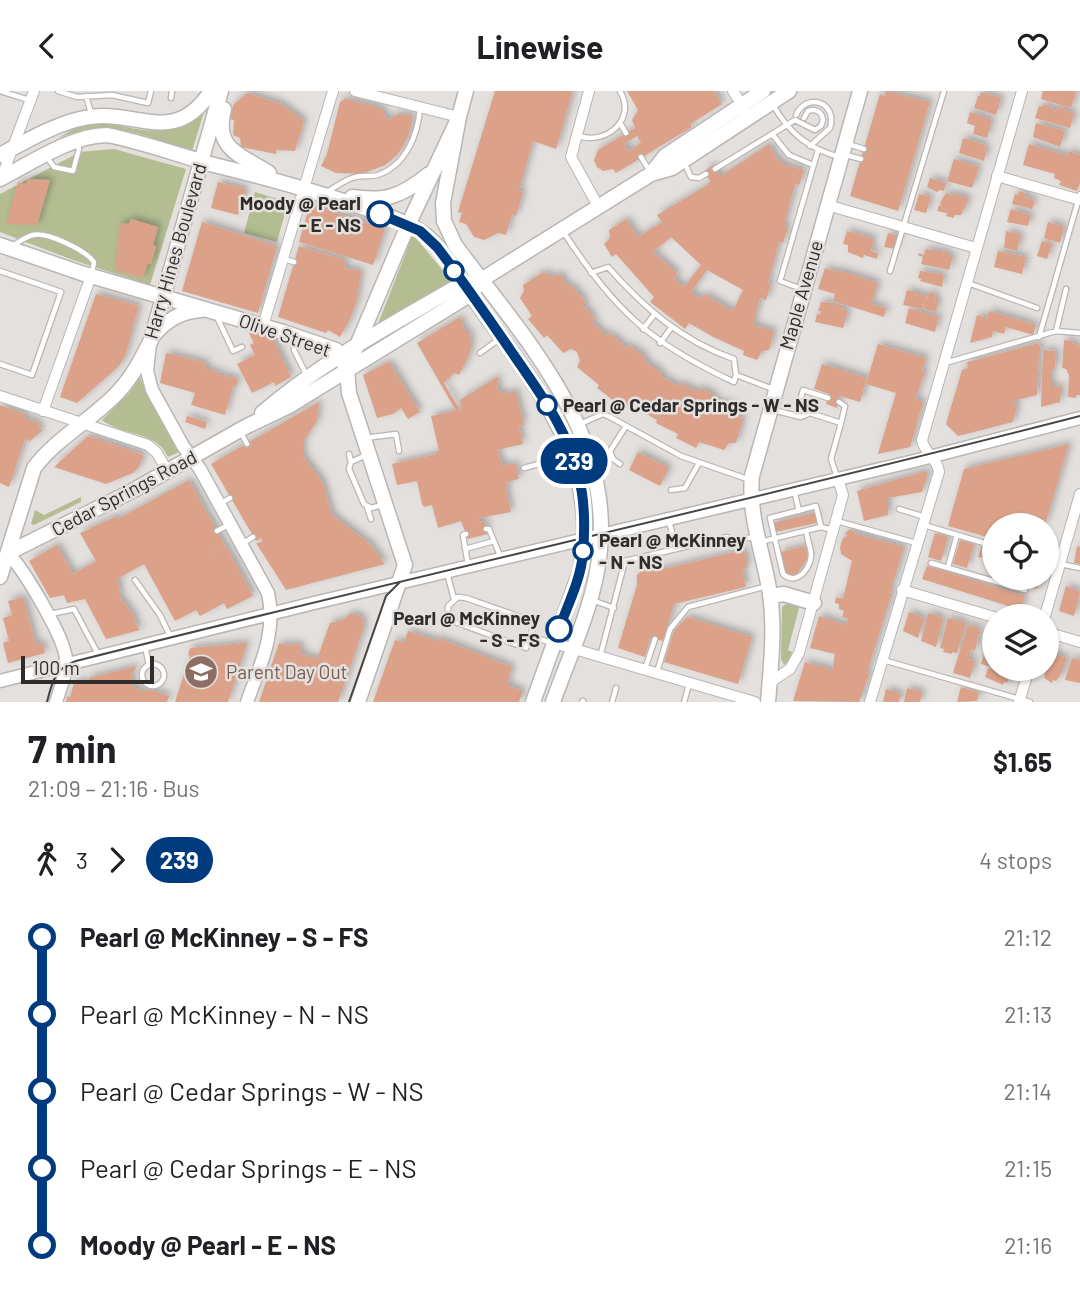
<!DOCTYPE html>
<meta charset="utf-8">
<style>
:root{--surface:#fff;--page:#f2f2f2;--text:#202124;--muted:#757577}
body{margin:0;font-family:Barlow,sans-serif;background:var(--page);color:var(--text);height:100vh;display:flex;flex-direction:column;font-size:26px;white-space:nowrap}
*{box-sizing:border-box;margin:0}
p{font-size:23px;color:var(--muted)}
.icon{flex:none;width:38px;height:38px;fill:none;stroke:currentColor;stroke-width:2;stroke-linecap:round;stroke-linejoin:round}
.map{position:relative;height:611px;overflow:hidden}
.details{display:flex;flex-direction:column;background:var(--surface);flex:1}
.details>*{flex:none}
.badge{padding:0 14px;border-radius:23px;font-size:24px;line-height:46px}
.tools{position:absolute;left:982px;top:422px;display:grid;gap:14px}
.tools a{display:grid;place-items:center;width:77px;height:77px;border-radius:50%;background:var(--surface);box-shadow:0 2px 5px #0004;font-size:35px}
.scale{position:absolute;left:21px;bottom:18px;width:133px;box-sizing:border-box;padding-left:7px;border:4px solid #2e2d2c;border-top:0;font-size:19px;line-height:24px;white-space:nowrap;color:#2e2d2c;-webkit-text-stroke:5px #e4e0de;paint-order:stroke}
.map>.badge{position:absolute;translate:-50% -50%;box-shadow:0 0 0 4px #fff}
.legs{display:flex;align-items:center;gap:10px;height:77px;padding:0 28px;font-size:23px}
.legs p{margin-inline-start:auto}
.headline{display:flex;align-items:center;justify-content:space-between;height:119px;padding:0 28px}
h1{font-size:38px;font-weight:700;line-height:52px}
ul{padding:0 28px;list-style:none}
li{display:flex;align-items:center;gap:24px;height:77px;font-size:26px}
li i{display:grid;place-items:center;width:10px;height:100%;margin:0 9px;background:currentColor}
li i::after{content:'';width:18px;height:18px;margin:-9px;border:5px solid;border-radius:50%;background:var(--surface)}
li p{margin-inline-start:auto}
li:first-child i{background:linear-gradient(#0000 50%,currentColor 0)}
li:last-child i{background:linear-gradient(currentColor 50%,#0000 0)}
header{display:flex;justify-content:space-between;align-items:center;height:91px;padding:0 28px;background:var(--surface);font-size:32px;font-weight:700}
.map>svg:first-child{display:block}
.green{fill:#b4bd92}
.building{fill:#dba189;fill-rule:evenodd;filter:url(#shadow)}
.lines{fill:none;stroke-linecap:round;stroke-linejoin:round}
.service-casing{stroke:#b9b5b3;stroke-width:7}
.minor-casing{stroke:#b9b5b3;stroke-width:12}
.tertiary-casing{stroke:#b9b5b3;stroke-width:15}
.secondary-casing{stroke:#b9b5b3;stroke-width:17}
.service{stroke:#fff;stroke-width:4.5}
.minor{stroke:#fff;stroke-width:10}
.tertiary{stroke:#fff;stroke-width:12}
.secondary{stroke:#fff;stroke-width:14}
.tram{stroke:#484645;stroke-width:2}
.line-1-casing{stroke:#fff;stroke-width:16}
.line-1{stroke:#003b80;stroke-width:10}
.stop-1-dot{fill:#fff;stroke:#003b80;stroke-width:3.5}
.labels{text-anchor:middle;stroke-width:5;stroke-linejoin:round;paint-order:stroke}
.stop-label{font-size:19px;font-weight:bold;fill:#2e2d2c;stroke:#e4e0de;text-anchor:end}
.street-label{font-size:19px;fill:#2e2d2c;stroke:#e4e0de}
.education-label{font-size:19px;fill:#785e54;stroke:#e4e0de;text-anchor:start}
</style>
<header><svg class="icon" aria-label="back" viewBox="0 0 24 24"><path d="M15 5l-7 7 7 7"/></svg>Linewise<svg class="icon" aria-label="heart" viewBox="0 0 24 24"><path d="M12 20l-8-8c-3-5 5-10 8-4 3-6 11-1 8 4z"/></svg></header>
<div class="map">
<svg width="1080" height="611" viewBox="0 0 1080 611">
<defs>
<filter id="shadow"><feDropShadow dx="3.5" dy="-3.5" stdDeviation="3.5" flood-color="#0004"/></filter>
</defs>
<rect width="100%" height="100%" fill="#e4e0de"/>
<!-- green -->
<path class="green" d="M204,21L192,60C144,45 109,26 59,47C66,42 75,36 83,34C101,28 119,35 137,38C161,43 184,36 204,21Z
M114,58L186,78L150,194L73,169L0,141V103L80,61Z
M255,101L288,111L277,151L244,142Z
M412,146H415L450,188V193L378,233Z
M140,286L147,304L179,361L168,366C157,340 122,345 102,329L130,301Z
M81,406V411L34,434L31,433L35,419L44,424Z
M789,511L796,513L799,517L788,559L792,561L790,568L784,574L781,568L782,516Z"/>
<!-- building -->
<path class="building" d="M495,0H573L556,58L533,50L519,100L523,101L516,125L512,123L506,144L498,142L484,149L474,146L466,133L459,131L462,122L458,121Z
M627,0H714L722,13L690,33L692,36L616,82L613,78L603,80L597,76L594,69L598,59L635,37L632,29L638,19ZM637,45L641,52L629,60L624,53Z
M886,0L930,11L898,120L850,105L880,3L885,5Z
M1043,0H1073L1076,1L1071,17L1041,8Z
M981,1L1001,7L996,24L974,17L978,5H980Z
M247,2L281,13L304,30L295,60L276,59V63L241,56L240,47L233,44L234,29L230,28L233,14Z
M345,8L381,17L388,29L399,23L413,25L409,43L403,55L397,64L385,74L362,83L336,82L321,75L327,63L340,11Z
M1044,13L1052,16L1051,18L1056,20L1058,15L1074,23L1070,37L1035,27L1039,15L1043,16Z
M970,21L992,29L987,47L973,43L975,35L967,32Z
M1036,32L1065,40L1060,56L1033,46Z
M963,47L986,54L984,58L987,59L984,70L959,62Z
M769,53L777,68L788,76L789,75L804,79L799,94L795,93L784,135L788,136L783,152L779,151L768,192L771,193L766,209L760,207L753,234L774,240L769,259L762,260L757,269L743,264L744,260L713,246L689,232L685,238L650,211L654,206L616,163L612,166L604,153L610,147L609,139L626,128L638,146L662,131L657,124L709,93L710,90L704,80L713,74L719,84H722ZM671,146L701,174L684,196L674,188L678,183L653,161ZM707,179L743,199L733,220L704,203L701,208L691,201Z
M1029,53L1068,65L1069,60L1080,64V91L1077,100L1059,94L1061,90L1054,87L1055,83L1023,74Z
M954,68L979,76L972,97L947,90Z
M930,87L946,92L944,100L940,99L937,101L927,96Z
M28,88L50,89L37,134L6,133L18,91L26,93Z
M218,91L245,98L244,110L242,109L238,124L211,117Z
M1019,100L1026,102L1025,106L1035,110L1032,118L1012,113L1015,103L1018,104Z
M946,102L954,105L955,102L969,108L961,124H954V127L946,125L947,122L937,120L939,114L942,115L940,112Z
M919,103L931,106L926,122L914,119Z
M310,113L385,138L373,174L299,151Z
M1011,118L1031,124L1028,135L1007,131Z
M131,128L158,136L153,154L156,155L151,173L148,172L143,187L115,179L120,132L129,133Z
M202,131L277,155L258,222L182,200Z
M1048,131L1064,136L1060,152L1044,147Z
M847,140L874,148L871,160L878,162L877,168L864,164L863,167L848,161V154L843,153Z
M1006,140L1021,144L1017,160L1004,157Z
M888,142L899,145L895,158L884,156Z
M1042,150L1052,153L1047,168L1037,165Z
M299,155L346,169L344,177L361,180L357,209L350,228L340,246L328,239L326,242L278,226Z
M926,158L945,161L953,166L949,179L921,173L923,166L918,164L919,162L924,164Z
M998,160L1026,166L1022,183L994,176Z
M825,177L838,181V179L878,192L871,213L886,217L884,226L833,210L835,203L818,198Z
M920,180L944,184L942,196L920,190L921,188L918,187Z
M544,181L552,186L560,183L569,196L571,194L586,211L583,214L595,228L592,231L607,245L609,242L627,257L629,254L646,267L644,270L662,282L661,285L678,295L680,292L698,301L700,297L715,304L713,308L736,316L737,324L743,328L736,352H729L724,359L699,351L696,357L676,347L678,343L656,332L657,329L640,319L638,322L615,307L614,310L597,297L599,294L577,276L580,270L577,261L571,258L563,262L547,244L544,247L528,228L532,225L520,207L524,200L523,194Z
M907,199L916,201L915,205L918,202L926,205L927,208L929,201L935,203L936,210L939,211L936,221L924,218V212L922,218L903,214Z
M96,203L139,215L125,265L119,275L77,312L60,306Z
M821,211L833,212V214L838,216L839,213L843,214L842,218L848,220L843,237L815,231L817,223L820,224L821,220H818Z
M909,217L939,226L935,241L905,232Z
M989,220L1036,234L1033,244L1006,236L1004,243L993,240L992,246L970,252L977,224L987,227Z
M460,226L465,241H470L471,257L466,271L459,284L454,282L444,292L460,319L462,318L460,309L497,286L499,287L497,295L499,300L506,303L514,300L516,302L524,334L519,335L523,353L497,359L503,375L515,372L519,388L507,391L508,398H506L511,421L479,427L480,431L485,430L487,443L468,448L461,430L438,437L432,414L424,416L422,413L417,390L397,394L392,373L437,363L436,360H439L431,325L456,320L417,252Z
M248,240L272,246L291,286L275,295L274,291L252,302L237,273L255,264L250,254L254,252Z
M1064,249L1074,250L1073,254L1080,255V304H1076V307L1068,306L1069,284L1066,278L1062,277Z
M1039,252L1041,259H1039L1037,304L1013,310L1017,315L1013,331L958,345L946,333L962,279L968,277L967,271Z
M878,253L926,267L922,281L925,282L915,308L923,311L910,356L878,363L896,302L866,293Z
M1043,259L1056,260L1055,278H1051V295L1061,296L1060,311L1041,316Z
M166,262L207,272L205,277L220,282L219,285L222,284L238,288L236,296L233,295L225,324L191,314L195,302L160,292Z
M389,271L420,321L408,328L401,317L393,323L377,327L363,284Z
M822,273L867,287L860,311L840,305L837,317L826,313L829,303L814,298Z
M319,311L317,330L303,351V365L323,392L332,424L370,453L385,473L286,499L256,452L263,451L261,447L256,450L211,373Z
M0,314L25,323L24,327L40,332L38,337L43,339L30,350L25,348L9,396L0,392Z
M187,325L207,331L205,338L185,331Z
M88,345L139,362L143,365L139,376L133,382L106,393L54,376Z
M1069,353L1045,434H994V448L948,435L964,378Z
M638,361L669,377L660,395L629,379Z
M926,380L928,382L922,401L888,407V424L864,430L857,400Z
M189,389L225,455L204,467L226,455L253,505L227,518L224,512L200,525L196,519L175,530L144,473L117,488L121,502L118,503L136,528L134,529L140,539L106,548L85,508L67,512L64,504L50,507L29,470L57,454L73,483L96,470L80,442L117,425L118,428Z
M815,422L817,432L775,441L772,432Z
M851,438L853,442L904,456L890,502H892L867,581L869,582L866,593L859,611L793,610L805,571L820,576L821,574L832,580L835,563L810,557L819,525L846,534L848,528L842,526L844,520L839,518V513L835,512L836,506L843,508L852,470L841,463L840,456L843,447L847,445L845,442Z
M935,442L948,446L941,470L928,466Z
M960,449L974,453L967,477L953,473Z
M982,454L994,459V468L978,466Z
M805,455L808,467L797,483L789,485L785,482L780,461Z
M1077,455L1080,456V473L1074,472Z
M744,459L748,476L742,478L746,496L674,513L663,550L650,547L645,566L618,557L637,494V484L642,480H654Z
M927,475L1025,505L1021,519L922,488Z
M1025,486H1040L1037,498L1023,494Z
M1066,495L1080,501L1074,525L1059,520Z
M23,506L36,554L43,552L45,562L8,572L3,552L9,550L3,527L12,524L8,510Z
M909,521L924,527L918,547L903,540Z
M351,522L362,526L364,536L338,611H259L279,552L290,555L291,552L302,555L300,562L317,568L330,532L343,529Z
M928,522L943,527L936,556L921,550Z
M687,526L752,546L738,593L664,571L674,539Z
M948,527L966,532L957,562L952,561V563L943,561L944,558L940,557Z
M968,534L980,537L975,559L971,558L968,568L975,570L970,587L953,582Z
M408,540L437,550L438,547L512,576L507,594L523,600L519,611H373L395,549L404,552Z
M985,549L994,552V577L981,573L986,557L983,556Z
M247,552L228,611H175L190,565L188,564L190,557Z
M1051,562L1067,567L1061,583L1056,590L1053,589L1052,592L1044,587Z
M1072,567L1080,569V592L1065,589Z
M137,575L131,584L134,596L142,600L150,599L169,605L167,611H66L67,605L70,606L75,589L87,593L89,587Z
M988,577L1010,583L1007,592L1004,591L1003,594L985,586Z
M961,596L979,601L977,610L957,611Z
M907,597L922,601L920,611H904Z
M886,598L901,603L899,611H883Z"/>
<g class="lines">
<!-- service casing -->
<g class="service-casing">
<path id="service" d="M0,0L29,9
M58,0L77,6L112,4L148,12L151,0
M86,5L92,25
M171,7L172,0
M772,12C788,41 807,57 839,66
M796,24C807,0 838,12 830,37L810,55
M804,27L808,20C816,17 822,21 823,29L821,35L815,39L795,29L772,43L789,64L813,74
M620,32L626,42
M578,45C606,54 637,29 620,0
M848,53L864,58
M846,64L861,68
M46,65L54,76L73,80L79,58L77,53
M641,66L649,79
M685,73L691,86L699,87L706,83
M715,78L772,43
M327,101C336,96 345,88 356,86C363,84 371,86 378,84C406,74 418,44 420,17
M564,142C616,220 648,251 734,291L736,284L773,298
M12,155C19,151 25,146 33,144C48,141 85,159 94,171L92,182
M284,168L294,171
M0,180L61,201L32,284L0,273
M890,180L944,0
M591,182L608,176C644,217 682,250 734,268L736,284
M968,192L1037,217
M802,198L780,190L818,59
M217,226L233,260L242,256
M643,238L654,224
M1056,240L1066,198
M1039,246L1080,103
M294,249V259L306,283
M660,252L671,237
M480,262L498,249
M945,272L1056,240L1080,242
M839,311L845,315L841,332
M773,319L801,326L810,322L841,332L831,368L837,386
M796,325L803,299L828,307
M580,333L603,323L610,326L681,365L750,389
M240,340L247,353
M365,347L396,343L399,360
M349,363L351,371
M366,364L351,371L349,378L364,413L371,417L382,414
M620,373L613,368L610,360L626,335
M524,377L568,365
M671,399L685,397L699,372
M794,399L799,420
M220,413L230,407
M367,416L371,428
M899,418L925,426
M669,430L676,457
M837,430L916,452
M924,434L994,455
M486,438H489L501,467
M217,440L228,434
M806,440C807,447 810,455 811,462C812,476 797,496 783,483L770,427L816,415L821,436
M466,443L463,444L468,474
M760,451L821,436L833,439
M242,453L253,446
M465,458L494,450
M1046,470L1080,477
M931,472L1025,499
M948,476L957,444
M447,482L454,508
M135,489L160,524L171,547
M1017,497L1020,486
M458,506L466,507L535,531L526,557L452,530L448,523V515Z
M592,509L614,517
M51,523L74,518L98,563
M530,545L552,552
M145,555L149,574
M600,566L625,470L727,446L736,449L754,446
M883,569L1030,611
M142 584a11 11 0 1 1 22 0a11 11 0 1 1-22 0Z
M645,578L655,548
M657,581L670,538L688,516L764,496
M582,611L583,610
M612,611L616,597
M684,611L689,593"/>
</g>
<!-- minor casing -->
<g class="minor-casing">
<path id="minor" d="M355,0L459,26
M589,0L571,66L598,115
M733,0L744,17
M997,85L1080,109
M1,88L34,0
M827,114L976,157
M263,235L333,0
M0,305L148,354L157,362L168,381
M43,320L91,185
M902,499L994,526
M1045,525L1080,403
M1046,541L1080,551
M554,552L755,611
M769,592L790,578L799,562L843,404L838,388
M870,611L939,381C938,368 924,362 922,349L1022,0
M1019,611L1029,578"/>
</g>
<!-- tertiary casing -->
<g class="tertiary-casing">
<path id="tertiary" d="M150,252L147,280L152,299L183,355L200,378L268,502C277,542 260,574 247,611
M8,462C24,479 64,545 66,568C67,582 60,598 56,611
M0,590L314,512L914,370L1080,327"/>
</g>
<!-- secondary casing -->
<g class="secondary-casing">
<path id="secondary" d="M224,18C213,59 242,64 269,82
M459,26L443,112L444,130L455,154C527,251 622,349 597,480C589,525 568,568 553,611
M0,64C26,50 55,33 84,27C134,16 174,58 211,0
M651,83L665,65L763,0
M0,88C31,72 72,44 107,44C143,51 178,64 214,74C264,86 313,100 362,116C381,123 403,129 420,140C443,155 464,193 479,215C538,298 600,370 581,478L533,611
M352,106C386,111 402,105 429,83
M0,154L81,182L283,241L336,259L347,278L349,302L405,474L358,611
M153,245C165,230 182,220 201,219
M347,278L408,134L459,26L466,0
M262,322C322,270 395,232 463,192L470,191
M8,462L132,400L247,335L289,315L471,203L481,189L651,83L672,77L789,0
M0,486L34,377C57,346 94,328 119,300C133,285 142,267 151,249L221,0
M770,505L784,503L814,512
M768,611C771,575 775,538 770,503C764,464 748,425 752,385L860,0"/>
</g>
<!-- service -->
<use href="#service" class="service"/>
<!-- minor -->
<use href="#minor" class="minor"/>
<!-- tertiary -->
<use href="#tertiary" class="tertiary"/>
<!-- secondary -->
<use href="#secondary" class="secondary"/>
<!-- tram -->
<path class="tram" d="M47,611C52,591 55,577 76,570C410,486 746,411 1080,325
M349,611L386,505L400,491"/>
</g>
<g class="lines">
<!-- line-1 casing -->
<g class="line-1-casing">
<path id="line-1" d="M380,123L420,140L437,156C463,190 487,225 511,260C538,299 569,340 579,387C585,411 585,437 583,462C581,488 568,513 559,538"/>
</g>
<!-- line-1 -->
<use href="#line-1" class="line-1"/>
</g>
<!-- icons -->
<defs>
<g id="school-disc" transform="scale(1.75)"><circle r="9.5" fill="#8d6e63" stroke="#e4e0de"/><path d="M0-5L7-2L0 1L-7-2ZM-4 1L0 2.5L4 1V4Q0 6-4 4Z" fill="#fff"/></g>
</defs>
<g fill-rule="evenodd">
<use href="#school-disc" x="201" y="581"/>
</g>
<!-- markers -->
<g class="stop-1-dot">
<circle cx="380" cy="123" r="12"/>
<circle cx="454" cy="180" r="9"/>
<circle cx="547" cy="314" r="9"/>
<circle cx="583" cy="460" r="9"/>
<circle cx="559" cy="538" r="12"/>
</g>
<g class="labels">
<!-- stop labels -->
<g class="stop-label">
<text x="361" y="119">Moody @ Pearl<tspan x="361" dy="22">- E - NS</tspan></text>
<text x="563" y="321" text-anchor="start">Pearl @ Cedar Springs - W - NS</text>
<text x="599" y="456" text-anchor="start">Pearl @ McKinney<tspan x="599" dy="22">- N - NS</tspan></text>
<text x="540" y="534">Pearl @ McKinney<tspan x="540" dy="22">- S - FS</tspan></text>
</g>
<!-- street labels -->
<g class="street-label">
<text transform="translate(175 160) rotate(-74)" y="7">Harry Hines Boulevard</text>
<text transform="translate(801 204) rotate(-74)" y="7">Maple Avenue</text>
<text transform="translate(285 244) rotate(19)" y="7">Olive Street</text>
<text transform="translate(124 402) rotate(-28)" y="7">Cedar Springs Road</text>
</g>
<!-- education labels -->
<g class="education-label">
<text x="226" y="588">Parent Day Out</text>
</g>
</g>
</svg>
<div class="tools">
<a><svg class="icon" aria-label="locate" viewBox="0 0 24 24"><circle cx="12" cy="12" r="6"/><path d="M12 2v4M12 18v4M2 12h4M18 12h4"/></svg></a>
<a><svg class="icon" aria-label="layers" viewBox="0 0 24 24"><path d="M12 4l9 5-9 5-9-5zM3 14l9 5 9-5"/></svg></a>
</div>
<div class="scale">100 m</div>
<b class="badge" style="left:574px;top:370px;background:#003b80;color:#fff">239</b>
</div>
<section class="details">
<div class="headline"><div><h1>7 min</h1><p>21:09 – 21:16 · Bus</p></div><b>$1.65</b></div>
<div class="legs"><svg class="icon" aria-label="walk" viewBox="0 0 24 24"><circle cx="13" cy="4" r="2"/><path d="M13 8l-2 6 4 7M11 14l-3 7M7 12l3-4h3l4 4"/></svg>3<svg class="icon" aria-label="forward" viewBox="0 0 24 24"><path d="M9 5l7 7-7 7"/></svg><b class="badge" style="background:#003b80;color:#fff">239</b><p>4 stops</p></div>
<ul>
<li><i style="color:#003b80"></i><b>Pearl @ McKinney - S - FS</b><p>21:12</p></li>
<li><i style="color:#003b80"></i><span>Pearl @ McKinney - N - NS</span><p>21:13</p></li>
<li><i style="color:#003b80"></i><span>Pearl @ Cedar Springs - W - NS</span><p>21:14</p></li>
<li><i style="color:#003b80"></i><span>Pearl @ Cedar Springs - E - NS</span><p>21:15</p></li>
<li><i style="color:#003b80"></i><b>Moody @ Pearl - E - NS</b><p>21:16</p></li>
</ul>
</section>
